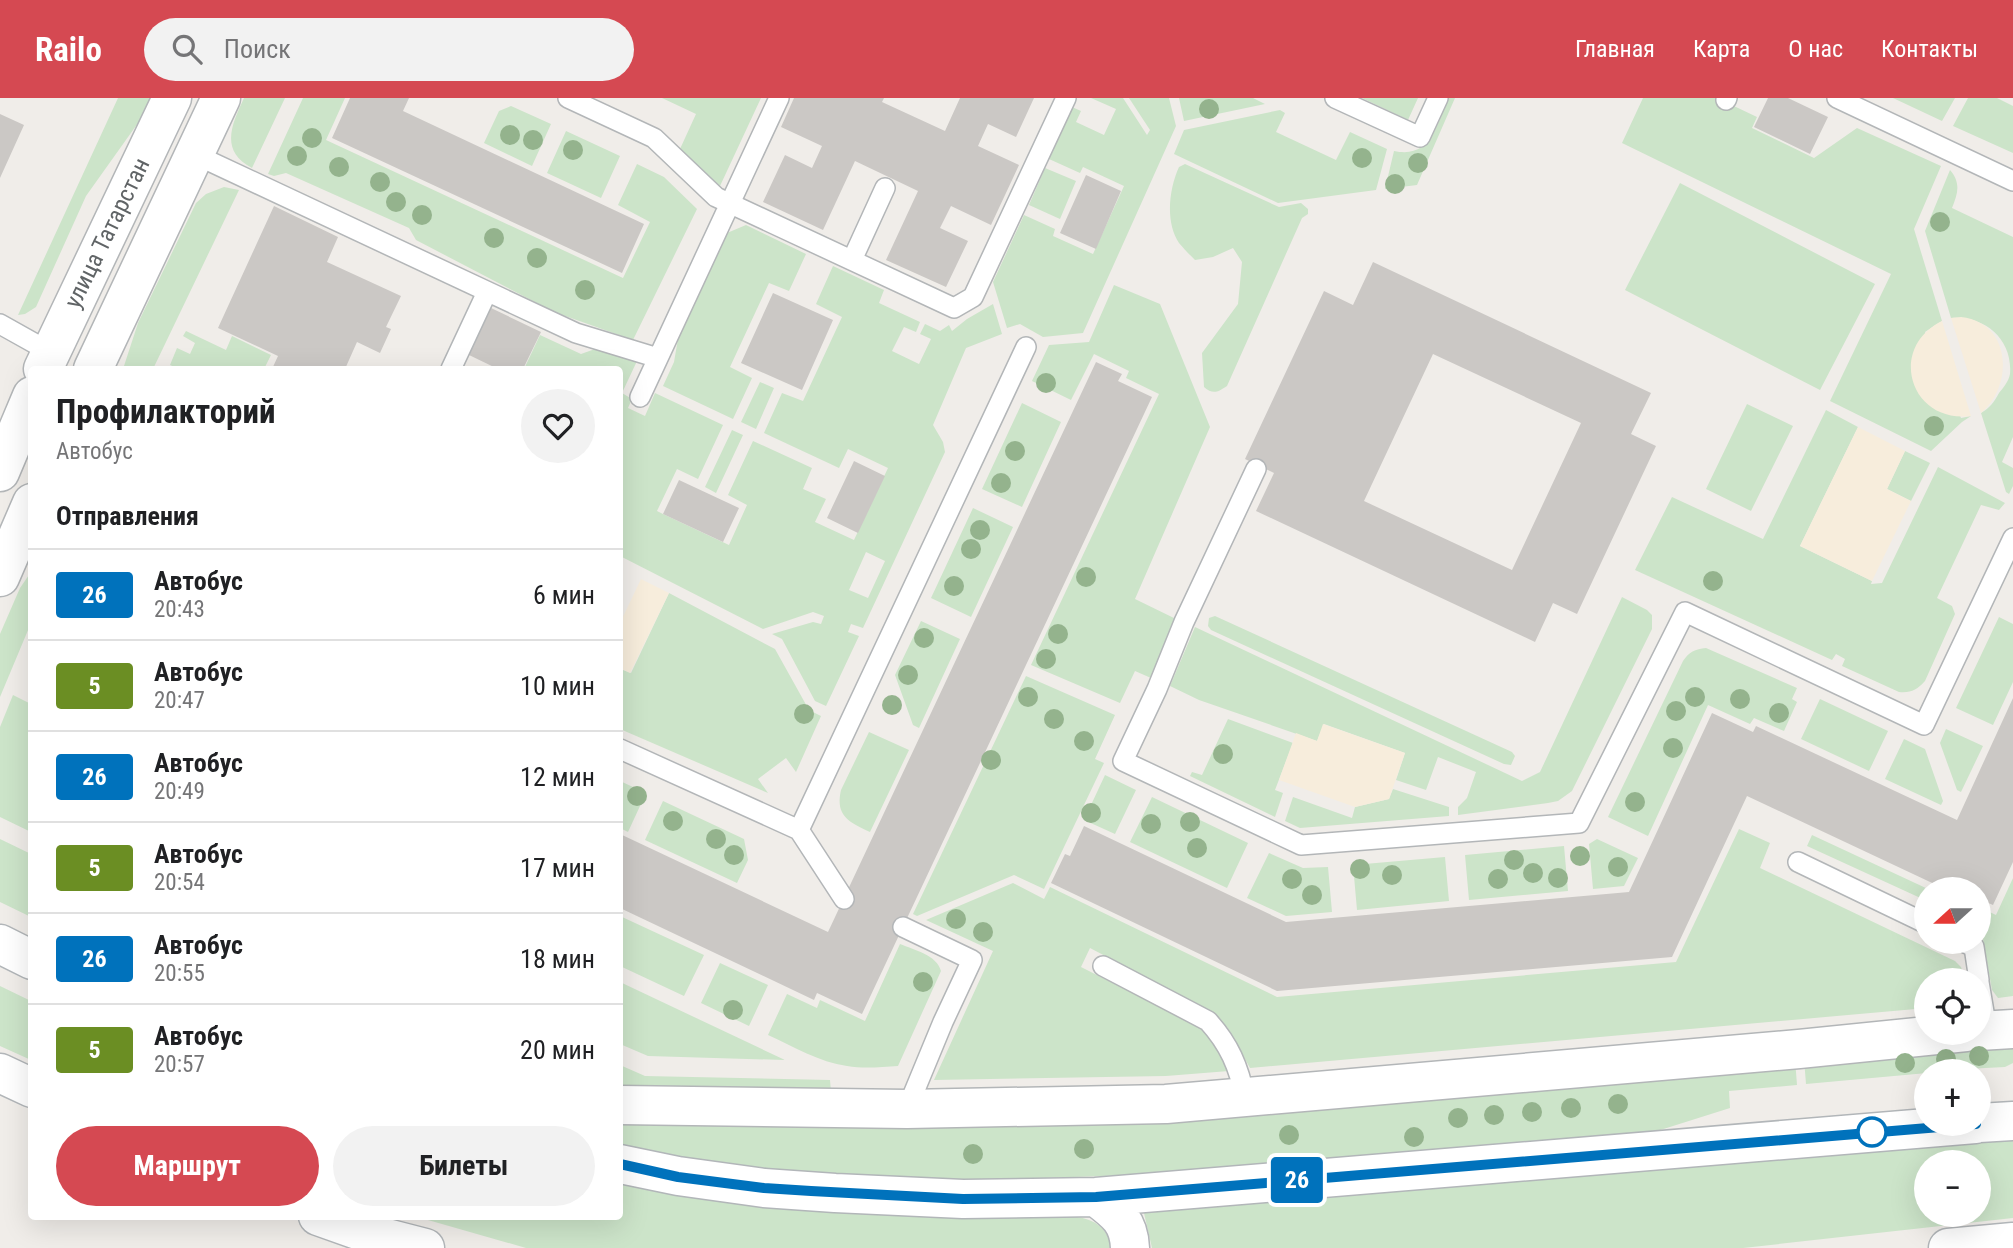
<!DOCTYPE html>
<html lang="ru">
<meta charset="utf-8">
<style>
:root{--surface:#fff;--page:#f2f2f2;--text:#202124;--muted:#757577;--line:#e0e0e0;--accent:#d54952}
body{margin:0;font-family:"Roboto Condensed",sans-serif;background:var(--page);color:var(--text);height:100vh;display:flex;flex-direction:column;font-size:26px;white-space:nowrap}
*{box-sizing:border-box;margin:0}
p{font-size:23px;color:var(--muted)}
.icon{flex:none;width:38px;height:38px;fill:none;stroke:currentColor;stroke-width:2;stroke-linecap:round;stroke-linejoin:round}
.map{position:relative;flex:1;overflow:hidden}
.sheet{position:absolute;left:28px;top:268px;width:595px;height:854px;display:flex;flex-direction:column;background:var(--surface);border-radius:7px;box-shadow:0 7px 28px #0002}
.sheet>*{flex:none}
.badge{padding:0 14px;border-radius:5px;font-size:24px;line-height:46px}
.needle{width:46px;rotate:249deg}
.controls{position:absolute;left:1914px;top:779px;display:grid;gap:14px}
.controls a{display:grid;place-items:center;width:77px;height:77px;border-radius:50%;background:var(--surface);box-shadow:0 7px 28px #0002;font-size:35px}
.map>.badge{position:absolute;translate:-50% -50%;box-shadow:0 0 0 4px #fff}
h2{padding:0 28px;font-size:26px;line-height:63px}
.round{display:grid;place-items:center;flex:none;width:74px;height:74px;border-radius:37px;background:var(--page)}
.overview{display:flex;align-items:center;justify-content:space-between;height:119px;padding:0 28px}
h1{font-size:33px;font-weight:700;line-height:52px}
.button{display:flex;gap:14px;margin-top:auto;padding:14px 28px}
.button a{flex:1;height:80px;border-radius:42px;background:var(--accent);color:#fff;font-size:28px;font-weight:700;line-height:80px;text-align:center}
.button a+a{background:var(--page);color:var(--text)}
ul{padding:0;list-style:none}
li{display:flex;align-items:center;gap:21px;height:91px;padding:0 28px;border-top:2px solid var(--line)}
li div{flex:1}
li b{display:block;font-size:26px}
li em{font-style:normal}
li .badge{min-width:77px;font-weight:700;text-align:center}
header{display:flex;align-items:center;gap:42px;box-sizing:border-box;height:98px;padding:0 35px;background:var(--accent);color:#fff}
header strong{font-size:33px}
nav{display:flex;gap:38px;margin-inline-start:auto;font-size:24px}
.search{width:490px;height:63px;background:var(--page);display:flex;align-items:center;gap:18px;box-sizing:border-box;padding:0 24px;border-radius:38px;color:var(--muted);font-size:26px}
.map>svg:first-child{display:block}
.green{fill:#cce4c9;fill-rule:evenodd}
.sand{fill:#f7eddc}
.building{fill:#cbc8c5;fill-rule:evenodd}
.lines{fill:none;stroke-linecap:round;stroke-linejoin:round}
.service-casing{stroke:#b3b6b8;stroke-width:22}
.minor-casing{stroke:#b3b6b8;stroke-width:41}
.tertiary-casing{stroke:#b3b6b8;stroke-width:41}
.secondary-casing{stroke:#b2b6b9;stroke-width:41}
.service{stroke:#fff;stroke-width:19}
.minor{stroke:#fff;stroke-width:38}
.tertiary{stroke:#fff;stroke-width:38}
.secondary{stroke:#fff;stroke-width:38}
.tree{fill:#94b38d}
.line-casing{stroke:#fff;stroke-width:16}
.line{stroke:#0072bc;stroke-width:10}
.stop-dot{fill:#fff;stroke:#0072bc;stroke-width:3.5}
.labels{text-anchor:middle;stroke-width:5;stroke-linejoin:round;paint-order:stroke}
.street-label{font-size:24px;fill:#606466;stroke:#fff}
</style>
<header>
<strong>Railo</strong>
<div class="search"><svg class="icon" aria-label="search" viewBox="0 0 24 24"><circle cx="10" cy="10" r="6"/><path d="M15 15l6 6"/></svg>Поиск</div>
<nav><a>Главная</a><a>Карта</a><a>О нас</a><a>Контакты</a></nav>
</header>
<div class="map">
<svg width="2013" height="1150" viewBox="0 0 2013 1150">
<rect width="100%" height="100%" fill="#f0ede9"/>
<!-- green -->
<path class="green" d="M118,0H153L148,11L86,98L36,209L25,216L18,217Z
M244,0H285L252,70C219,53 232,26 244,0Z
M303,0H345L326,42L623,180L650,124L618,107L637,66L664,79L697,111L633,242L554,214L416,142L409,130L286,75L274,78L268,76Z
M662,0H761L720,88L680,51L696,16Z
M1091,0H1123L1147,37L1150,32L1129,0H1169L1176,28L1083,235L1043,239L1020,226L1007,230L993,184L1024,117L1055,131L1053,138L1093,156L1124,88L1083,69L1080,75L1049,61L1072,9L1081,13L1076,24L1104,37L1116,11Z
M1179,0H1253L1265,6L1184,23Z
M1362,0H1418L1408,22Z
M1449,0H1455L1417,87L1385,91L1394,53C1431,61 1436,27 1449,0Z
M1643,0H1717L1757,19L1752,30L1814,60L1857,30L1941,68L1914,131L1942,223L1925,234L1961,320L1971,318L1962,324L1931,353L1830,303L1891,176L1622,45Z
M1893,0H1955L1942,23Z
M1968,0H1997L2013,8V55L1953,28Z
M511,8L551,26L532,68L484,45L499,13Z
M1280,12L1285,15L1276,34L1336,62L1350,34L1387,51L1376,92L1278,105L1174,56L1184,32Z
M566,33L620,58L601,100L547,75Z
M1185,66L1279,109L1301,105L1308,111V116L1302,120L1227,288C1218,294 1213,297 1204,289L1202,255L1238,206L1242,164L1233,150L1213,159L1195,162C1190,157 1184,151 1179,145C1165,124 1169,91 1179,69Z
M1045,70L1076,83L1060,121L1029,107Z
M1950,72C1961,85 1958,95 1952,110L2013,139V339L2002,364L2013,370V388L2009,396L2006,394L1981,315C1990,310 1994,304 1999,295C2003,290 2009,283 2010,276C2013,240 1983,217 1951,220L1925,133Z
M1680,85L1875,186L1820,292L1625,192Z
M224,89L239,92L153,271H123L138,225L196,105L206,96Z
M746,127L806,156L789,193L769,185L730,269L752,280L733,321L663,288L674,264L678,241L727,135Z
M833,168L884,192L879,205L920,224L916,234L904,229L892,253L919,266L931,241L920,236L925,226L940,233L949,227L952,233L967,221L993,206L1002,236L966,250L933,327L943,344L945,354L863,530L851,526L848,534L859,538L826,608L815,603L782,541L772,536L813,524L821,526L824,518L813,514L763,531L620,458V271H524L540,237L581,256L595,251L637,263L622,295L632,301L628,310L645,318L655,295L723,327L698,381L677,371L657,413L663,416L729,447L747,407L728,397L753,343L812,370L803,391L826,401L815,424L854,442L888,370L848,351L839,370L764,335L782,295L803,303L842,219L816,206ZM866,454L885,463L868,500L849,492Z
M1114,187L1160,206L1210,329L1135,501L1176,521L1151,580L1135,573L1120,605L1031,567L1159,296L1126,280L1129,273L1094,256L1071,302L1032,283L1049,247L1089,244Z
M186,233L226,252L232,238L271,257L264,271H179L170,267L177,250L190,256L195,245L183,238Z
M760,284L774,290L756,331L741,324Z
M1022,305L1061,324L1022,409L982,391Z
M1747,306L1793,328L1751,413L1706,391Z
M1826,312L1858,329L1800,448L1872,483L1871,486L1882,485L1938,369L2005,405L1999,412L1981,407L1937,500L1952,508L1955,516L1925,583C1917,592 1911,595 1899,594L1842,568L1845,561L1836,556L1832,562L1635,472L1672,399L1763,441Z
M732,332L743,337L716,395L705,389Z
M1905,353L1930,365L1911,403L1887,391Z
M973,410L1013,429L971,519L931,500Z
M31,474V525L0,599V536L20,490Z
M669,495L775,551L809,612L821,618L796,674L786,660L758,681L768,695L620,631V579L623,572L631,575Z
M1622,499L1647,512L1652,517V531L1572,693L1558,703L1548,705L1458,717V709L1467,700L1476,674L1438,659L1426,692L1396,682L1405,655L1324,626L1317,643L1199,602L1170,588L1195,529L1522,683L1540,674Z
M1215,518L1512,654L1515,658L1511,667L1504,666L1211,532L1208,528L1209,520Z
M1999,519L2013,526V584L1993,627L1956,610Z
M921,523L960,541L919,630L913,627L895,577Z
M1706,550L1797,590L1792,601L1797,604L1784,633L1754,620L1750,626L1708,607L1648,738L1608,719L1683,563C1689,554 1695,551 1706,550Z
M1026,578L1115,617L1095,661L1104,665L1044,791L1014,777L917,818L913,816Z
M13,597L31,606V734L0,719V629Z
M1820,601L1888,633L1869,673L1801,641Z
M1228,621L1293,645L1275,692L1283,695L1275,719L1190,678L1192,674L1202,677Z
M1946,631L1983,648L1961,694L1957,692L1940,645Z
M869,634L909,652L870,734C849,724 835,718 841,692Z
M1904,641L1925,651L1943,703L1941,707L1885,681Z
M1105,677L1136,692L1115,736L1084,722Z
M620,683L646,695L628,734L620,730Z
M1393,691L1449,709V718L1300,730L1285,723L1293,699L1352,720L1355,709L1389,701Z
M1152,699L1248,745L1227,790L1130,744Z
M663,703L744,741L748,762L737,785L645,742Z
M1739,731L1770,745L1760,770L1955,863L1961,869L1965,882H1927V910L1250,970L1227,929L1212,914L1090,850L1081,869L1200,929L1209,938L1227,968L1229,973L1166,978L934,982L993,853L926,822L1013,785L1044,801L1050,789L1277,899L1676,864Z
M1812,737L1928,791L1927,803L1807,748Z
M0,741L31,756V819L0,804Z
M1597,741L1638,760L1624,788L1593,791L1589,746Z
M1564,748L1568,793L1469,802L1465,757Z
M1269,755L1303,770L1328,769L1332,814L1286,818L1247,800Z
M1445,759L1449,803L1357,812L1353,767Z
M2013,780V898L1998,900L1992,892L1982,836L1979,831V809L1996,817Z
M620,818L704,857L684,898L620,868Z
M900,846C914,852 937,857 941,873L898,968C881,969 864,971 847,968C819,964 794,949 768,937L787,896L817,910L820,902L865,923Z
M720,865L768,887L749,928L701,905Z
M620,884L785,962L648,958L620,946Z
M0,888L31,903V962L0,948Z
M2013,946V965L2005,969L1927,973V975L1806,986L1804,961Z
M1795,961L1797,987L1729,993L1730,1010L1654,1034L1159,1076L963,1083L887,1080L758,1071L680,1059L620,1048V1022Z
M620,967L645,978L830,982L831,994L620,989Z
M2013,1042V1120L1743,1150H1152L1144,1115ZM1927,1064H1979V1116H1927Z
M620,1083L964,1120L1077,1119C1095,1122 1109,1130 1110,1150H526L414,1118H620Z"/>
<!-- sand -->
<path class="sand" d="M1961,219C2013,225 2013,289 1981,315L1951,220Z
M1942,223L1971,318C1910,326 1887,250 1942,223Z
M1858,329L1905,353L1887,391L1911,403L1872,483L1800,448Z
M641,481L669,495L630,575L620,570V525Z
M1323,626L1405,655L1389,701L1355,709L1279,682L1296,635L1317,643Z"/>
<!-- building -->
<path class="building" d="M350,0H409L403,13L644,126L622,175L332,40Z
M794,0H884L882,4L945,33L960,0H1034L1016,39L988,26L978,48L1019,67L991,127L951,108L940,130L968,143L946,189L886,162L918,93L855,63L823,132L763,104L785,57L812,70L822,48L781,29Z
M1768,0H1788L1828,19L1810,56L1754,29Z
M0,16L24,27L0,80Z
M1086,77L1121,93L1096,151L1060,135Z
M274,108L338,139L327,164L401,198L386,229L391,231L380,255L357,244L345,271H272L278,258L218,230Z
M1373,164L1651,295L1631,336L1656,348L1577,516L1553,505L1535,544L1256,413L1274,375L1245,361L1324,193L1353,207ZM1433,256L1581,325L1512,472L1364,403Z
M773,195L833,222L802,292L741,265Z
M491,210L541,234L523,271H498L469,257Z
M1096,264L1122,276L1118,283L1152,299L862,916L817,895L814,902L620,810V736L828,834Z
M854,363L885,378L858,435L827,420Z
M679,382L739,410L723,444L663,416Z
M2013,600V764L1993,807L1979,801V791H1958L1951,788L1950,791H1945L1747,698L1672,859L1277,893L1051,785L1065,756L1070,758L1084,728L1286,824L1629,794L1712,615L1753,634L1756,628L1957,722Z"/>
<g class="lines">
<!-- service casing -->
<g class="service-casing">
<path id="service" d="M568,0L654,40L716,99L954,210L973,199L1066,0
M1335,0L1420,39L1438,0
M1837,0L2013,83
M1726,2L1727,0
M194,56L576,235L658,260
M852,162L885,90
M0,226L50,254
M451,271L487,194
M640,299L779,0
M1256,371L1184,524L1157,591L1123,663L1301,747L1579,725L1685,514L1924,627L2013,440
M620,651L799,732L844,801
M799,732L1026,249
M1798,764L1927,826
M903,829L972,862L943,924L907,1011
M1963,844L1974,849L1979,882
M1103,868L1208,923C1229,946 1239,969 1245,1000
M1979,884L1987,932"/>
</g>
<!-- minor casing -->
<g class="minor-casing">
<path id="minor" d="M1979,933L2013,931
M620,1007L907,1011L1166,1006L1799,951L1966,934"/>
</g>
<!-- tertiary casing -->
<g class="tertiary-casing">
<path id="tertiary" d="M43,271L172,0
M93,271L221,0
M0,374L32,298
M0,479L32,405"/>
</g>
<!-- secondary casing -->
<g class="secondary-casing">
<path id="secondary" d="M0,846L32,862
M0,975L32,990
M1979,1025L2013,1023
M620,1066L678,1078L764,1090L835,1095L963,1101L1096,1099L1975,1026
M1096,1099C1116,1114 1129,1123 1130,1150
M318,1118L363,1134L425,1150
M1948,1150L2013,1144"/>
</g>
<!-- service -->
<use href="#service" class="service"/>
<!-- minor -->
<use href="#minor" class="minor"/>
<!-- tertiary -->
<use href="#tertiary" class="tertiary"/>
<!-- secondary -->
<use href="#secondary" class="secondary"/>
</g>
<!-- trees -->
<g class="tree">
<circle cx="1209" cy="11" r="10"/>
<circle cx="510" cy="37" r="10"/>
<circle cx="312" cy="40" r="10"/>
<circle cx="533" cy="42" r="10"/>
<circle cx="573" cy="52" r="10"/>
<circle cx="297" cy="58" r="10"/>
<circle cx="1362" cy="60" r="10"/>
<circle cx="1418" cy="65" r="10"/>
<circle cx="339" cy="69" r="10"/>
<circle cx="380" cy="84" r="10"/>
<circle cx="1395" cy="86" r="10"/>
<circle cx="396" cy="104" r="10"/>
<circle cx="422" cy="117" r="10"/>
<circle cx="1940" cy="124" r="10"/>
<circle cx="494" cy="140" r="10"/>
<circle cx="537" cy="160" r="10"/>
<circle cx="585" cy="192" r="10"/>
<circle cx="1046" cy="285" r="10"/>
<circle cx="1934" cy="328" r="10"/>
<circle cx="1015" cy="353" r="10"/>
<circle cx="1001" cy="385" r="10"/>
<circle cx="980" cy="432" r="10"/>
<circle cx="971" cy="451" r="10"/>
<circle cx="1086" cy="479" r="10"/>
<circle cx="1713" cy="483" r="10"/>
<circle cx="954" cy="488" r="10"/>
<circle cx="1058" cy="536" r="10"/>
<circle cx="924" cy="540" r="10"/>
<circle cx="1046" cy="561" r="10"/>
<circle cx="908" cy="577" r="10"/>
<circle cx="1028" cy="599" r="10"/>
<circle cx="1695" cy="599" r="10"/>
<circle cx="1740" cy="601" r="10"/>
<circle cx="892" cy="607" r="10"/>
<circle cx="1676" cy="613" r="10"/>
<circle cx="1779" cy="615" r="10"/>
<circle cx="804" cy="616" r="10"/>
<circle cx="1054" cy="621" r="10"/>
<circle cx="1084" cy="643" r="10"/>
<circle cx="1673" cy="650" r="10"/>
<circle cx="1223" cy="656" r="10"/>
<circle cx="991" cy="662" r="10"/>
<circle cx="637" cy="698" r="10"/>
<circle cx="1635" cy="704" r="10"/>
<circle cx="1091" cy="715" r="10"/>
<circle cx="673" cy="723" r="10"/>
<circle cx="1190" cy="724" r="10"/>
<circle cx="1151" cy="726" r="10"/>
<circle cx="716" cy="741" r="10"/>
<circle cx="1197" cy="750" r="10"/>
<circle cx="734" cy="757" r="10"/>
<circle cx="1580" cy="758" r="10"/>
<circle cx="1514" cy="762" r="10"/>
<circle cx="1618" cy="769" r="10"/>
<circle cx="1360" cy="771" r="10"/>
<circle cx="1533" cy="775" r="10"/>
<circle cx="1392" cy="777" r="10"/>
<circle cx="1558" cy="780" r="10"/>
<circle cx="1292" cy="781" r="10"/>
<circle cx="1498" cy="781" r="10"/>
<circle cx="1312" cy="797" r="10"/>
<circle cx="956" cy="821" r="10"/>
<circle cx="983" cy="834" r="10"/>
<circle cx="923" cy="884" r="10"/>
<circle cx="733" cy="912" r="10"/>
<circle cx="1979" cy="958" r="10"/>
<circle cx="1946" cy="961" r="10"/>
<circle cx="1905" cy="965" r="10"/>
<circle cx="1618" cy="1006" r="10"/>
<circle cx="1571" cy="1010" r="10"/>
<circle cx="1532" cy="1014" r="10"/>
<circle cx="1494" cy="1017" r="10"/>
<circle cx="1458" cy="1020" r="10"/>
<circle cx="1289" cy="1037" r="10"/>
<circle cx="1414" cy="1039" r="10"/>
<circle cx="1084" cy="1051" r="10"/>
<circle cx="973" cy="1056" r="10"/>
</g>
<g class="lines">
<!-- line casing -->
<g class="line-casing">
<path id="line" d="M620,1066L678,1079L764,1090L811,1093L963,1101L1096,1099L1976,1026"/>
</g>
<!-- line -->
<use href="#line" class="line"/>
</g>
<!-- markers -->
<circle class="stop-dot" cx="1872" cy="1034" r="14"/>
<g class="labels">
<!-- street labels -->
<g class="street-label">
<text transform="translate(107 135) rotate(-64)" y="8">улица Татарстан</text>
</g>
</g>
</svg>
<div class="controls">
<a><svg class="needle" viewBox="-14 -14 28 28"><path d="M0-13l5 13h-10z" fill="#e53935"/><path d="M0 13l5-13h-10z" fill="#757577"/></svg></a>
<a><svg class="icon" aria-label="locate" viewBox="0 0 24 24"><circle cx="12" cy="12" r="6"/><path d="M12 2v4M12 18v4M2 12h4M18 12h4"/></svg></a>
<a>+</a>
<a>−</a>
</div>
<b class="badge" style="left:1297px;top:1082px;background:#0072bc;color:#fff">26</b>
<section class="sheet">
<div class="overview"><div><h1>Профилакторий</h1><p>Автобус</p></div><a class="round"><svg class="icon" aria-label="heart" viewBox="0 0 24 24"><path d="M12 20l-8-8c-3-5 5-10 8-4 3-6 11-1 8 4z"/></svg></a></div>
<h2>Отправления</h2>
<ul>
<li><span class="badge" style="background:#0072bc;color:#fff">26</span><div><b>Автобус</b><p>20:43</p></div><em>6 мин</em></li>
<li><span class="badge" style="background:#6b8e23;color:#fff">5</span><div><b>Автобус</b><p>20:47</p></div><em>10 мин</em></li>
<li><span class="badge" style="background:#0072bc;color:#fff">26</span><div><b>Автобус</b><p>20:49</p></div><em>12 мин</em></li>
<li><span class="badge" style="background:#6b8e23;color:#fff">5</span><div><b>Автобус</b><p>20:54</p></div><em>17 мин</em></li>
<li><span class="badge" style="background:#0072bc;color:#fff">26</span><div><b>Автобус</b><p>20:55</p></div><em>18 мин</em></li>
<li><span class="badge" style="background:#6b8e23;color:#fff">5</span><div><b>Автобус</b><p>20:57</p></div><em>20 мин</em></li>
</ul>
<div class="button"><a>Маршрут</a><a>Билеты</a></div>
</section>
</div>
